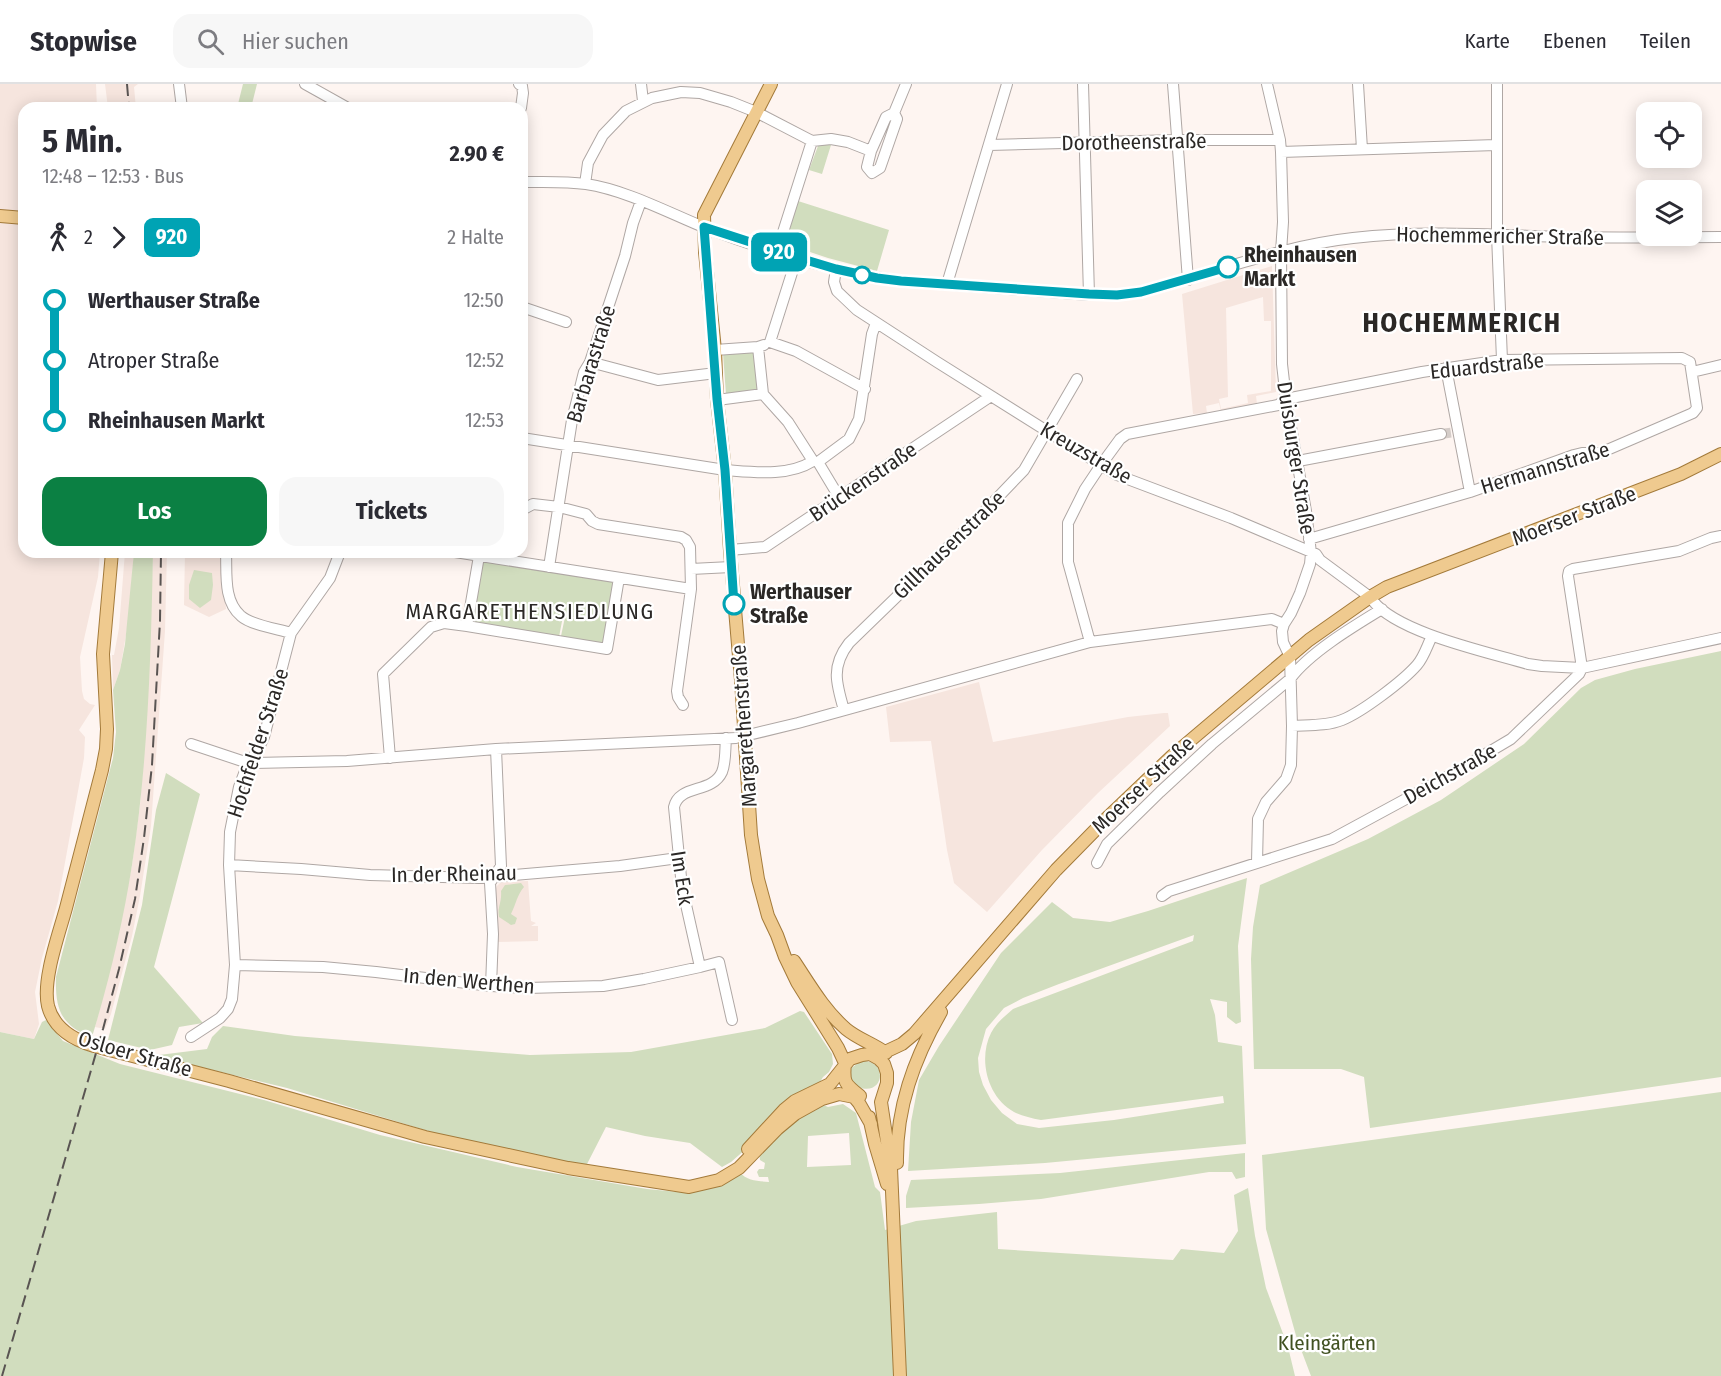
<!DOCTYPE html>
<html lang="de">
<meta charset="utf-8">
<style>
:root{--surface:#fff;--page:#f7f7f7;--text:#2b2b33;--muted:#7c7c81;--line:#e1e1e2;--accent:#0b8043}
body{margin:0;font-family:"Fira Sans Condensed",sans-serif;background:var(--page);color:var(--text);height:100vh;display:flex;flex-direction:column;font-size:22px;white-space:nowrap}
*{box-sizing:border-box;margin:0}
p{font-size:20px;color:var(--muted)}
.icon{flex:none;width:33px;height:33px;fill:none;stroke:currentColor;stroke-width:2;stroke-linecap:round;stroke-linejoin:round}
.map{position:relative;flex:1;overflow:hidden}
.sheet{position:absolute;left:18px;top:18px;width:510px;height:456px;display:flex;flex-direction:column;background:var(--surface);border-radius:18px;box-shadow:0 3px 15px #0003}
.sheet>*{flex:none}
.badge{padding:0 12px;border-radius:9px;font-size:21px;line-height:39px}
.fabs{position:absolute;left:1636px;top:18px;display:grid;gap:12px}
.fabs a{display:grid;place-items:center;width:66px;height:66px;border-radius:12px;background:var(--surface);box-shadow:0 3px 15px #0003;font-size:30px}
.map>.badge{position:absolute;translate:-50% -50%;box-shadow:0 0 0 3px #fff}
.legs{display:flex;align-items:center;gap:9px;height:66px;padding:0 24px;font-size:20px}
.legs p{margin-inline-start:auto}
.head{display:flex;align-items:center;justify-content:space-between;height:102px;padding:0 24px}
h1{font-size:33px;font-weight:700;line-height:45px}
.button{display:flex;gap:12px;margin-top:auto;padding:12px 24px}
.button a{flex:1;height:69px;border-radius:18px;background:var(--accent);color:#fff;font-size:24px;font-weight:700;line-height:69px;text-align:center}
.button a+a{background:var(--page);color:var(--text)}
ul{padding:0 24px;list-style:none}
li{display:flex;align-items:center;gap:21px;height:60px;font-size:22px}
li i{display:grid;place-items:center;width:9px;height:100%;margin:0 8px;background:currentColor}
li i::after{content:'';width:15px;height:15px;margin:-8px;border:4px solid;border-radius:50%;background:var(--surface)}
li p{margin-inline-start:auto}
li:first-child i{background:linear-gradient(#0000 50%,currentColor 0)}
li:last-child i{background:linear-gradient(currentColor 50%,#0000 0)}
header{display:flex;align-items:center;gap:36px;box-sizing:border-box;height:84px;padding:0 30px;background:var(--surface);border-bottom:2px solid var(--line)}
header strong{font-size:28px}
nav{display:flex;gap:33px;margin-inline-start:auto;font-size:21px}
.search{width:420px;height:54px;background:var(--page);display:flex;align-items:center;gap:15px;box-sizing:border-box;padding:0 21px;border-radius:18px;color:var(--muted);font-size:22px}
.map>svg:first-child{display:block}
.built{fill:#f6e5de;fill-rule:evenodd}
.green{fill:#d1ddbe;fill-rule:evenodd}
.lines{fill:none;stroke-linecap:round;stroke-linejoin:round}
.minor-tunnel{stroke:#d4ccc8;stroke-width:10;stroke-dasharray:10 5;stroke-linecap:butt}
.minor-casing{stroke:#afa7a4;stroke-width:12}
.major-casing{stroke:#a37a3a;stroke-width:14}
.minor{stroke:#fff;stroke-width:10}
.major{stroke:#efca8f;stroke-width:12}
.rail{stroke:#595452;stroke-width:2;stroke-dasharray:12 6;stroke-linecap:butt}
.line-1-casing{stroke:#fff;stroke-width:14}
.line-1{stroke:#00a3b4;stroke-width:9}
.stop-1-dot{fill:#fff;stroke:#00a3b4;stroke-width:3}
.labels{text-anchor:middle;stroke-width:4.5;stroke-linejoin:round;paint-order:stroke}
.street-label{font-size:21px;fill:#2b2826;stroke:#fff}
.stop-label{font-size:21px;font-weight:bold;fill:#2b2826;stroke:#fff;text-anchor:start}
.park-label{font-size:21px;fill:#415121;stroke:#fff}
.neighbourhood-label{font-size:22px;letter-spacing:1.5px;fill:#2b2826;stroke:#fff}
.district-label{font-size:27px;font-weight:bold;letter-spacing:1.5px;fill:#2b2826;stroke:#fff}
</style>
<header>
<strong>Stopwise</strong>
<div class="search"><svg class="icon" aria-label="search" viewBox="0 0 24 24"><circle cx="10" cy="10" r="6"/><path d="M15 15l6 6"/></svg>Hier suchen</div>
<nav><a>Karte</a><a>Ebenen</a><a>Teilen</a></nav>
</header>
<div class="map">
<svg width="1721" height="1292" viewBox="0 0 1721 1292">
<rect width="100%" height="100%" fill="#fef5f1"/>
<!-- built -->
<path class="built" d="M0,0H96L97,24H24V468H100L98,493L80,573L82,607L84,615L90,620L95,621L79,646L85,653L84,674L58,817L42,874L35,908L39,940L34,955L0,948Z
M105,0H138L134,3L136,24H108Z
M1272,182L1276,308L1256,312L1257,320L1221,327L1219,319L1206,322L1207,329L1193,330L1182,210ZM1263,213L1264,237H1271V307L1247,311L1248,319L1221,325L1219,315L1228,313L1226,224Z
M125,468H134L129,533L120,586L113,606L112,571H114L119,544Z
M153,468H167L165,547L151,742L140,812L132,852L111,930L105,945L95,943L118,853L132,781L140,721L146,643Z
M185,468H222L226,525L209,533L184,521Z
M979,598L993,658L1128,633L1164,629H1168L1170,642L1098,709L1042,766L987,828L954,799L947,766L931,657L890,658L886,623Z
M528,797L531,837L536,839L531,842H538V857L497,858L495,806L497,802L501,798Z"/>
<!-- green -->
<path class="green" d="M243,0H257L251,24H237Z
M823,61H831L822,90L809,86L818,62Z
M798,117L889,146L877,187L828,174L783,159Z
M753,267L760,307L726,311L723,269Z
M134,468H153C151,572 148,678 132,781C123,839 109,897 92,953C61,942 55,925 56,893L113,674L116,648L113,606L120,586L125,560Z
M482,477L616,498L605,560L561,552L565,533L586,536L588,518L585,535L563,532L559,553L471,540Z
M194,486L212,489L213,501L211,516L200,524L189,515V501Z
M1721,567V993L1370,1044L1364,993L1341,985H1254L1251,875L1253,843L1260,801L1368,755L1441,716L1524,660L1581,604L1595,596L1635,585Z
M166,689L200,710L154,883L203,939L179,943L172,961L150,966L108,956L142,821L156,726Z
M1247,794L1238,862L1241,938L1236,940L1227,933V918L1210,915L1215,931L1218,958L1242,962L1246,1060L1045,1079L908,1087L911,1038L919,996L939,962L1001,869L1052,818L1073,834L1110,838L1148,827ZM1194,851L1193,857L1013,925C1005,932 996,939 991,949C978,975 987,1013 1014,1028C1022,1032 1031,1034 1041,1036L1223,1012L1224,1019L1114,1036L1039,1044L1017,1040L1002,1029L991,1016L983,1001L979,988L978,974L986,945L1004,924L1023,914L1059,900Z
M521,799L524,803C517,811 516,820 511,830L517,834L515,840L511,841L499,833C497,823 502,819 501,807L505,801Z
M800,927L804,928L832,970L833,980L829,988L823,993L817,1003L731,1078L722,1083L690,1059L645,1052L606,1043L586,1082L511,1067L428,1047L287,1004L196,982L159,971L207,965L212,953L223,942L295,952L530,971L631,968L765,944Z
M46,936L63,957L120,980L264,1016L380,1051L517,1083L647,1105L678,1108L697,1107L739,1088C748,1097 757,1097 769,1098L768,1093H759L757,1088L759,1085H764L765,1079L760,1076L759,1069L768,1058L819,1019L828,1023L843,1020L856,1029L875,1103L880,1108L885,1146L916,1137L997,1128L998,1165L1173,1176L1181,1165L1224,1169L1238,1147L1234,1111L1248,1104L1255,1152L1266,1204L1288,1263L1295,1292H0V948L34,955L42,938ZM849,1049L851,1081L807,1083L808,1052Z
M861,977C892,975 883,1022 849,998L850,985Z
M1721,1008V1292H1311L1297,1255L1266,1145L1262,1071Z
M1245,1069V1093L1236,1095L1232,1088H1209L1041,1115L979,1120L906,1124V1112L911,1096L1060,1089Z"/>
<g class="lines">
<!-- minor-tunnel -->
<path class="minor-tunnel" d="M1441,350L1455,348"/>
<!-- minor casing -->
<g class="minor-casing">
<path id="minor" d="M179,0L182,24
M305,0L348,24
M519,0L522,2L523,9L521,24
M641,0L643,17
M1083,0L1089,211
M1173,0L1188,196
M1358,0L1362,65
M1497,0V151L1502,276
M894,29L886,33L871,67L867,83L872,89L880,84L897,35L894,29L906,0
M989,61L1177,56H1280
M1281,68L1496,61
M522,98C543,98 565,97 586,100C626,106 669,129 706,144C769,168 835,188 901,197L1089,211H1117L1141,208C1211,190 1280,162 1353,154C1424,146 1495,151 1566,153C1618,154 1669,153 1721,153
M585,100L588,79L603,51L626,27L652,14L681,8L700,9L731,18L756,28L812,57L831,55L848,58L871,67
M777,167L812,57
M836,185L834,198L837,207L857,226L937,278L1101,381L1117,391L1231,434L1316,470L1320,476L1370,513
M947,200L1007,0
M522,223L566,238
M770,258L796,267L865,305
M770,258L797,173
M715,266L758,263L764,261
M590,278L658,296L716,289
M1446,284L1470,408
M1692,288L1721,281
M763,310L788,338L813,377
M717,316L763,310L758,263
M522,354L725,386C753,388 788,393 813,377
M1298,377L1441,350
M818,378L849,355L859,335L872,250L876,239
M818,378L839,413
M522,426L533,420L559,423L586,430L592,437L598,440L681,453L686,456L690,463L691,505L677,607L678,613L683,621
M730,466L765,463L991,312
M226,468C227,489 223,517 241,532C251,541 278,545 291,549
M455,468L691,505
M549,483L572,336L584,288L590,278L625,172L633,139L641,117
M691,485L731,483
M1373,517C1398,549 1488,568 1528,580L1542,582L1582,584L1568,492L1569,487L1573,485L1679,467L1711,454L1721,452
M467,542L479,472
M1090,558L1068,478V439L1085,405L1101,381L1120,355L1127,350L1278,321L1286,315L1422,288L1502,276L1682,274L1690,278L1697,324L1693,329L1600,369H1582L1574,371L1470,408L1309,455
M844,626C836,599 831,582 849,559L981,431L1024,386L1077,295
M1292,642C1309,641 1327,642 1342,636C1362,628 1403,597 1417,581C1424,573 1427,562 1432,552
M726,654C725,665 726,678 722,688C712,710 679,700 674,723L682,803L700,883L719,878L732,936
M191,660L248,679L347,677L496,665L736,654L798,639L1090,558L1272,535L1284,540
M390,674L383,590L431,543L444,539L467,542L607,565L619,494
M1257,778L1258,735L1266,718L1286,695L1291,681L1292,642L1290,573L1283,558L1282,547L1284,540L1291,529L1300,509L1310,480L1311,469L1306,427L1286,315L1282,280L1281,168L1283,138L1281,68L1280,56L1267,0
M1097,779L1107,760L1160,708L1212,660L1290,595C1309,569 1354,542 1382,525
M229,781L301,785L370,791L479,794L620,782L678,774
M1162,812L1169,807L1332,755L1452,690L1511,655L1579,590L1582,584L1721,554
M235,881L323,883L376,888L491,902L527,904L603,902L644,895L700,883
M491,902L493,850L490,799L501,782L496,665
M191,953L220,934L228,925L232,915L235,881L229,781L230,748L239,703L248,679L257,668L264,653L291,549L330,494L340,468"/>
</g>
<!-- major casing -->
<g class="major-casing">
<path id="major" d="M771,0L704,131L705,168L715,266L717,316L725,386L730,466L741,596L751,751L758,795L768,832L777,851L785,873L797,898L838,964L845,979
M0,132L24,134
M112,468L103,570L107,645L106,665L102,686C90,732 78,778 66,824C59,850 42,896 48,922C54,945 74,956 94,962L229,997L425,1053L568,1084L689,1103L719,1096L739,1084L777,1045L795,1030L822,1015L839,1010L854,1013L859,1019L871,1040
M794,877C810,901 824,926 846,945C858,955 874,960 886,969
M870,970L879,975L884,980L887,989V999L881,1018L891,1084L900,1292
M845,979C843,999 845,1000 860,1012
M869,1033L875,1060L887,1100
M748,1065L784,1026L795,1017L830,1000L850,975L862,971L885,968L902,960L914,950L1056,786L1109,732L1172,672L1309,556L1370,513L1387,503L1681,390L1721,370
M897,1079C896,1024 914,975 941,928"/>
</g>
<!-- minor -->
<use href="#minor" class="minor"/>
<!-- major -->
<use href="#major" class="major"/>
<!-- rail -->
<path class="rail" d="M127,0L129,24
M2,1292L103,945L119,885L135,815L144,754L152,681L160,537L161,468"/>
</g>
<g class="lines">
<!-- line-1 casing -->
<g class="line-1-casing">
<path id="line-1" d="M734,520L725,386L717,315L704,143L806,176L836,185L877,194L901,197L1089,210L1117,211L1141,208L1228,183"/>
</g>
<!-- line-1 -->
<use href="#line-1" class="line-1"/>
</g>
<!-- markers -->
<g class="stop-1-dot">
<circle cx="1228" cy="183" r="10"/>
<circle cx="862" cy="191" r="8"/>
<circle cx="734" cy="520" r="10"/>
</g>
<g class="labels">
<!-- street labels -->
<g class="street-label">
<text transform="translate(1134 58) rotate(-1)" y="7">Dorotheenstraße</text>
<text transform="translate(1500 152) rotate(1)" y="7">Hochemmericher Straße</text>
<text transform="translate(591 280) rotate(-73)" y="7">Barbarastraße</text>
<text transform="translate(1487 282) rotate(-6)" y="7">Eduardstraße</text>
<text transform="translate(1086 369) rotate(30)" y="7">Kreuzstraße</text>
<text transform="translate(1296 374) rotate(81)" y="7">Duisburger Straße</text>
<text transform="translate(1545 384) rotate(-17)" y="7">Hermannstraße</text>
<text transform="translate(863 398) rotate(-34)" y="7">Brückenstraße</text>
<text transform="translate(1574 432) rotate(-21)" y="7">Moerser Straße</text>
<text transform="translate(949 461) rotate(-44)" y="7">Gillhausenstraße</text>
<text transform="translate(744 642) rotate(-94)" y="7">Margarethenstraße</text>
<text transform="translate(258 659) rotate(-72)" y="7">Hochfelder Straße</text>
<text transform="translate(1450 690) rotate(-29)" y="7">Deichstraße</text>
<text transform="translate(1143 701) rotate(-43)" y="7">Moerser Straße</text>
<text transform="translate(454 790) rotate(-1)" y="7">In der Rheinau</text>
<text transform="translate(682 794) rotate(81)" y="7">Im Eck</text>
<text transform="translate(469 897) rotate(5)" y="7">In den Werthen</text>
<text transform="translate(135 970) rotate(16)" y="7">Osloer Straße</text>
</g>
<!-- stop labels -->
<g class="stop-label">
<text x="1244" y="178">Rheinhausen<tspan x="1244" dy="24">Markt</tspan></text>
<text x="750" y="515">Werthauser<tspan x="750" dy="24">Straße</tspan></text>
</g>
<!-- park labels -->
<g class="park-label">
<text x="1327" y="1266">Kleingärten</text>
</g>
<!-- neighbourhood labels -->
<g class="neighbourhood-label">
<text x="530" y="535">MARGARETHENSIEDLUNG</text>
</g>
<!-- district labels -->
<g class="district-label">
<text x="1462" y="248">HOCHEMMERICH</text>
</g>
</g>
</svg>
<div class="fabs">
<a><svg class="icon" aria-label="locate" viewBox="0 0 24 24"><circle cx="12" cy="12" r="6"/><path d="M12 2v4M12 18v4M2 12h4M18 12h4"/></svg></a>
<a><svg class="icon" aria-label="layers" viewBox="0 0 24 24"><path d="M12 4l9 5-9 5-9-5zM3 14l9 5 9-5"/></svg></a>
</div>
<b class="badge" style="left:779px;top:168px;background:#00a3b4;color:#fff">920</b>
<section class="sheet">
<div class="head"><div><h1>5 Min.</h1><p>12:48 – 12:53 · Bus</p></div><b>2.90 €</b></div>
<div class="legs"><svg class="icon" aria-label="walk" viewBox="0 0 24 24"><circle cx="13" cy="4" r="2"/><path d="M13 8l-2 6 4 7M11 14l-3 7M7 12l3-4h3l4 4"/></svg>2<svg class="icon" aria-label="forward" viewBox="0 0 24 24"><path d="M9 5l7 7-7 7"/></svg><b class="badge" style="background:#00a3b4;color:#fff">920</b><p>2 Halte</p></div>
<ul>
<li><i style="color:#00a3b4"></i><b>Werthauser Straße</b><p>12:50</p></li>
<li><i style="color:#00a3b4"></i><span>Atroper Straße</span><p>12:52</p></li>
<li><i style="color:#00a3b4"></i><b>Rheinhausen Markt</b><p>12:53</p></li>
</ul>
<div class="button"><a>Los</a><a>Tickets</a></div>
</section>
</div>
